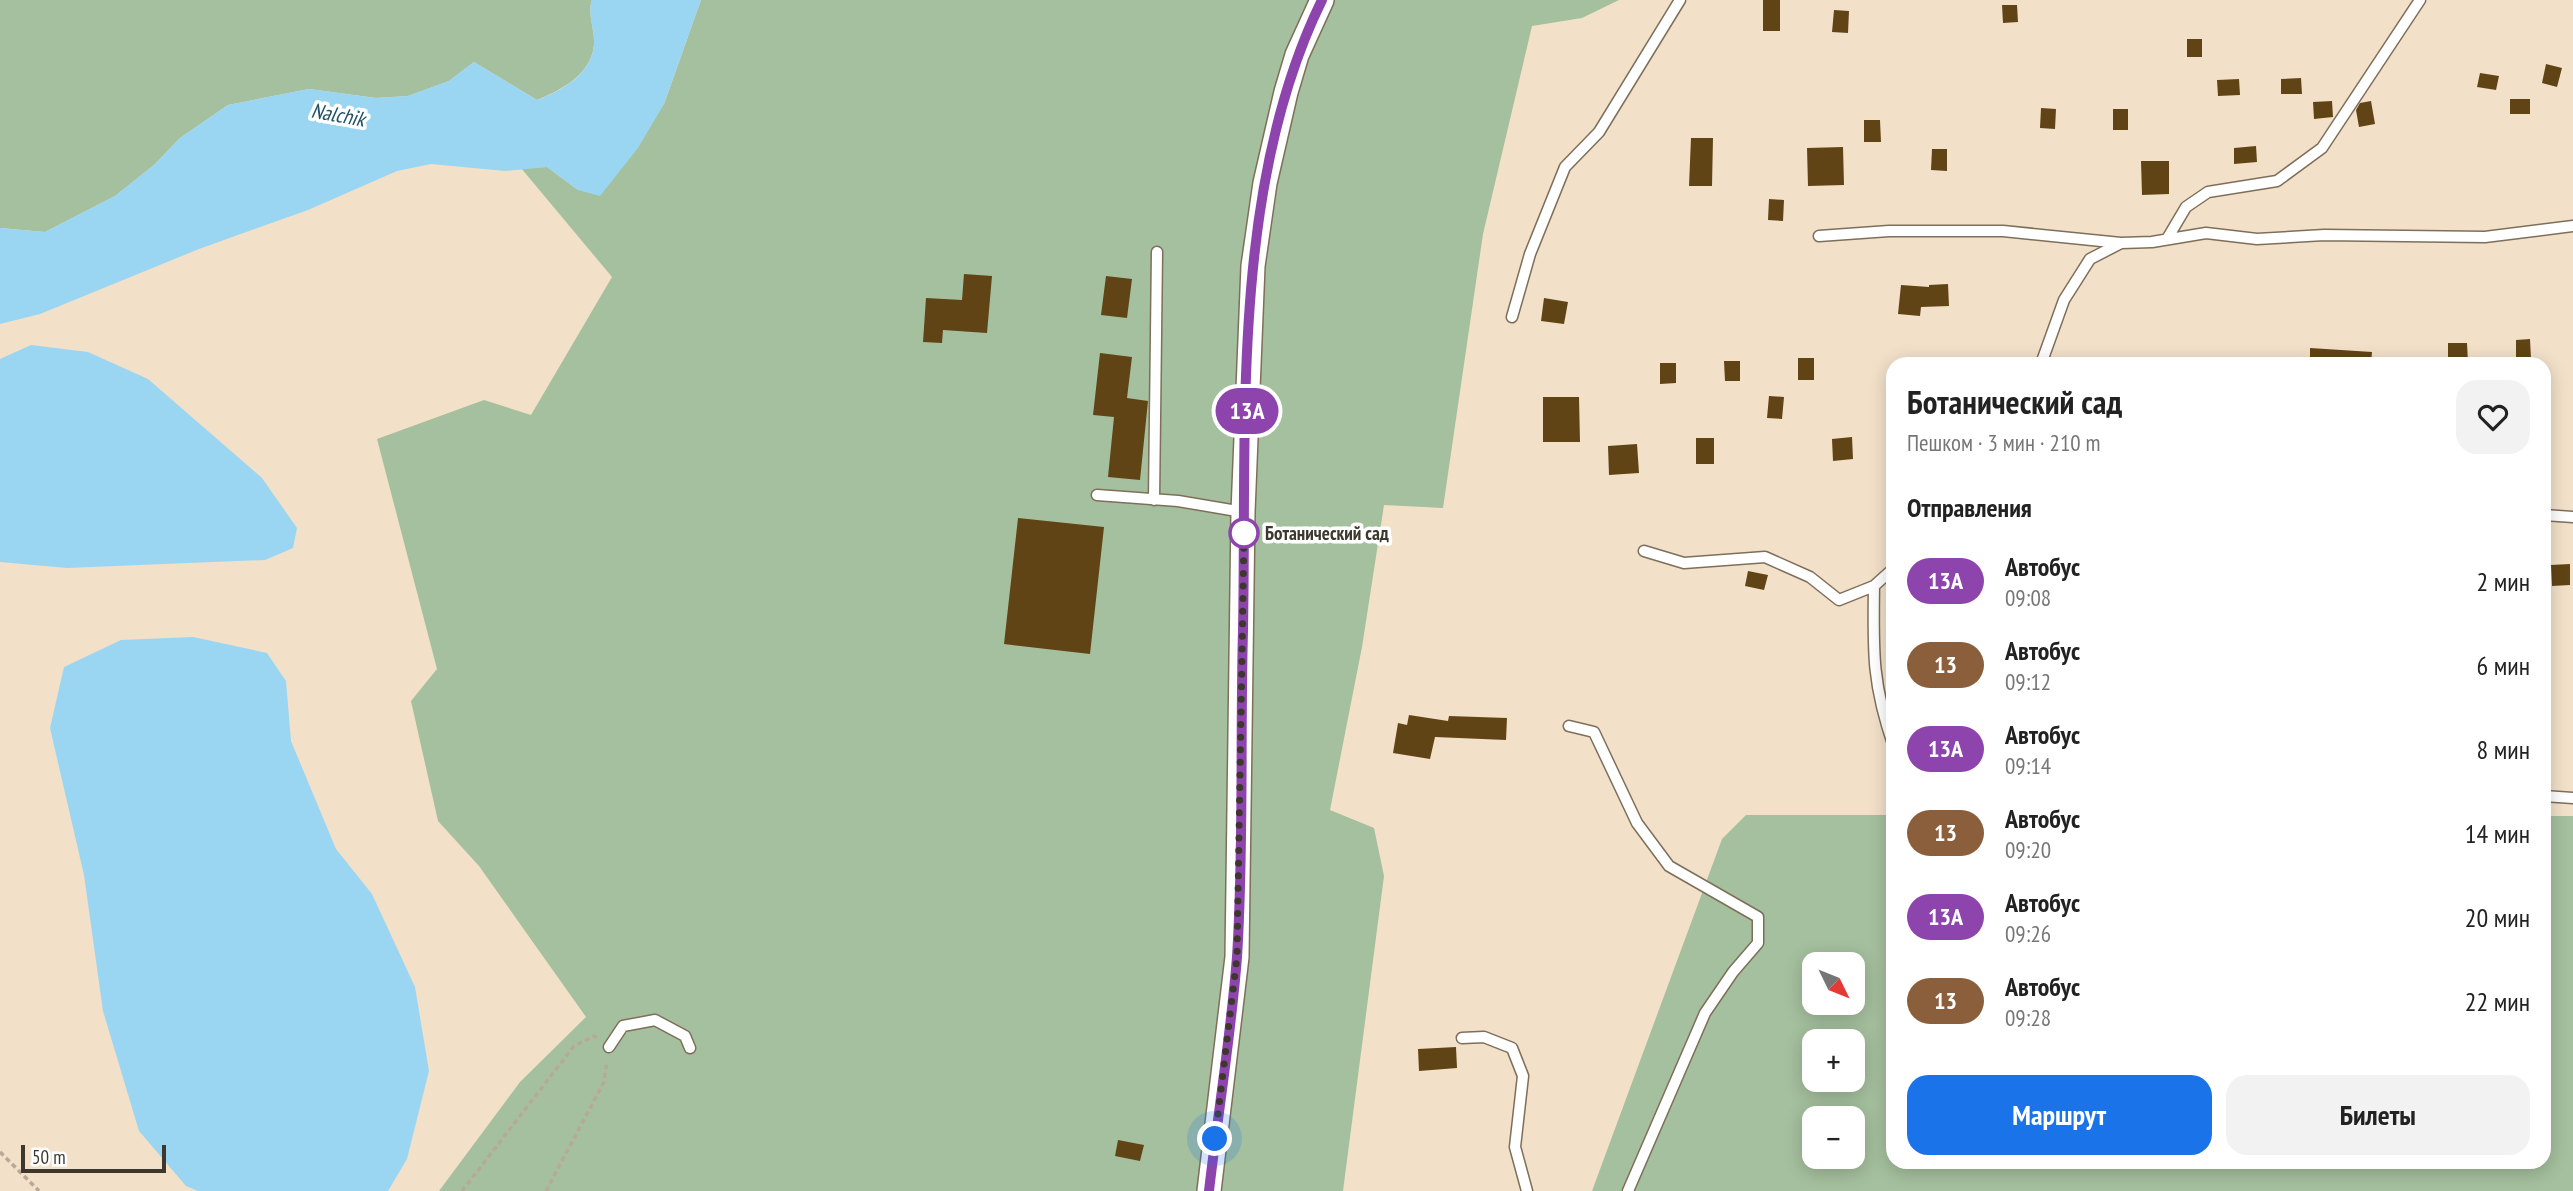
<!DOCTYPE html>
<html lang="ru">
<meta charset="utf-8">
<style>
:root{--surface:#fff;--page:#f2f2f2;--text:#222;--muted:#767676;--accent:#1a73e8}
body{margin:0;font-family:"PT Sans Narrow",sans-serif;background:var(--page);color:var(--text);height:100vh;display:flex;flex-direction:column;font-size:26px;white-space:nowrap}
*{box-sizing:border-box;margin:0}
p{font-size:23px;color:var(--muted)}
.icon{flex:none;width:38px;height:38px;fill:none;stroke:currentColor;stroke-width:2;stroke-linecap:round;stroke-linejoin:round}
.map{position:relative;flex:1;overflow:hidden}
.details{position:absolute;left:1886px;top:357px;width:665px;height:812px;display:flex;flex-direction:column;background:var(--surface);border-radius:21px;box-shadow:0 4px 18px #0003}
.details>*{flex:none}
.badge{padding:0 14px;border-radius:23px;font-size:24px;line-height:46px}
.needle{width:46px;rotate:133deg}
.fabs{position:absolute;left:1802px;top:952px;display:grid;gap:14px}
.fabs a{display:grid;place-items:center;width:63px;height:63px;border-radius:14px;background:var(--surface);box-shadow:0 4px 18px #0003;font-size:35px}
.scale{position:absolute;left:21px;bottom:18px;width:145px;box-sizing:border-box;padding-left:7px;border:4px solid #3d372d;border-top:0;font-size:19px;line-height:24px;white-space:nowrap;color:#3d372d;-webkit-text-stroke:5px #fff;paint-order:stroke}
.you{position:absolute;width:35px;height:35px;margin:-18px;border:5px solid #fff;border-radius:50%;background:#1a73e8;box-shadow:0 0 0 10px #1a73e833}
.map>.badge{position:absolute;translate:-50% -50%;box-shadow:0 0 0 4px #fff}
h2{padding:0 21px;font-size:26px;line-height:63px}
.round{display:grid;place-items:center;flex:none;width:74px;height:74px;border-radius:21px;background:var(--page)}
.summary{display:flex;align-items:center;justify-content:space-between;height:119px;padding:0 21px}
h1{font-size:33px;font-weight:700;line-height:52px}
.button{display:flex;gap:14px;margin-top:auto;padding:14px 21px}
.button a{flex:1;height:80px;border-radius:21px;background:var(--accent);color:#fff;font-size:28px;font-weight:700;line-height:80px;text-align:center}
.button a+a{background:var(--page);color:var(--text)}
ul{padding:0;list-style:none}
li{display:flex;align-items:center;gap:21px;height:84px;padding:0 21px}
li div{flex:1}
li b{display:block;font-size:26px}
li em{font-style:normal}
li .badge{min-width:77px;font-weight:700;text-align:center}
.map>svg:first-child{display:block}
.green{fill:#a5c09e;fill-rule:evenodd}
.water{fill:#9ad6f2}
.building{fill:#604415}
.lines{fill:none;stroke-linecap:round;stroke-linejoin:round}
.service-casing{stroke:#7e6f5a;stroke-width:13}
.tertiary-casing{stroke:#7e6f5a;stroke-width:26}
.path{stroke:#b7a996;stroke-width:3.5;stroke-dasharray:5 3.5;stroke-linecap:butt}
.service{stroke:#fff;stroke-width:10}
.tertiary{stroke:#fff;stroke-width:23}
.line-casing{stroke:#fff;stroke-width:16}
.line{stroke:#8e44ad;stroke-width:10}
.walk{stroke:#3d372d;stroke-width:7;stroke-dasharray:0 12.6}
.stop-dot{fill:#fff;stroke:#8e44ad;stroke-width:3.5}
.labels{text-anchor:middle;stroke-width:7;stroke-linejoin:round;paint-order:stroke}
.stop-label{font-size:19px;font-weight:bold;fill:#3d372d;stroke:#fff;text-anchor:start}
.water-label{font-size:21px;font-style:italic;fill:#205165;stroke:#fff}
</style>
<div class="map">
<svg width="2573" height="1191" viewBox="0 0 2573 1191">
<rect width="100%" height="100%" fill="#f2e0c9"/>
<!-- green -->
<path class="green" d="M0,0H592C587,14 595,30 594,45C591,75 561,90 537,100L474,62L449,81L408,96L376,98L309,89L228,105L180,138L154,165L115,196L45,232L0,228Z
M701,0H1619L1582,18L1532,26L1483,234L1443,508L1384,505L1362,647L1330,810L1374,828L1384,876L1343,1191H439L520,1082L586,1017L479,866L438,821L411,701L437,669L377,439L484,400L531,415L612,277L521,168L547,167L578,190L664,104Z
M1746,815H1893L1894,1162H2544L2545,816H2573V1191H1592L1722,839ZM1815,964H1853V1003H1815ZM1815,1041H1853V1080H1815ZM1815,1118H1853V1157H1815Z"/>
<!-- water -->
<path class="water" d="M592,0H701L664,104L638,148L600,196L578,190L547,167L505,171L431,164L397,171L308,210L199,249L40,314L0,324V228L45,232L115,196L154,165L180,138L228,105L309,89L376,98L408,96L449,81L474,62L537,100C561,91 591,75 594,45C595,30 587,14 592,0Z
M31,345L88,352L148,379L262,478L297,528L293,548L265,560L67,568L0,562V359Z
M193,637L267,653L286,681L291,741L336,849L372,894L415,987L429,1071L407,1159L388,1191H198L186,1186L139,1131L103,1011L84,875L50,728L64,667L121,640Z"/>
<!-- building -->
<path class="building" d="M1763,0H1780V31H1763Z
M2002,5H2017L2018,22L2003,23Z
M1834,10L1849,11L1848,33L1832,32Z
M2187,39H2202V57H2187Z
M2546,64L2562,68L2557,87L2542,83Z
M2480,73L2499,76L2496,90L2477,87Z
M2301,78L2302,94H2281V79Z
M2239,79L2240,95L2218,96L2217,80Z
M2510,99H2530V114H2510Z
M2332,101L2333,117L2314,119L2313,102Z
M2371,101L2375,124L2359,127L2356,110L2360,103Z
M2041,108L2056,109L2055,129L2040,128Z
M2113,109H2128V130H2113Z
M1864,120H1880L1881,142H1864Z
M1691,138H1713L1712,186H1689Z
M2256,146L2257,162L2234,164V148Z
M1843,147L1844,185L1808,186L1807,148Z
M1932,149H1947V171L1931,170Z
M2141,161H2169V194L2142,195Z
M1769,199L1784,200L1783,221L1768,220Z
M964,274L992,276L987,333L943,330L942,343L923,342L926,298L962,300Z
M1106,276L1132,279L1127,318L1101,315Z
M1948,284L1949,306L1921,307L1920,316L1898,314L1901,285L1929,287V285Z
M1544,298L1568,302L1564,324L1541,321Z
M2530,339L2531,359L2516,360V340Z
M2448,343H2467L2468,363H2448Z
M2310,348L2372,352L2371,364H2310Z
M1100,353L1132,357L1127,398L1148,401L1140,480L1108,477L1114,417L1093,415Z
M1798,358H1814V380H1798Z
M1724,361H1740V381H1725Z
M1660,363H1676V383L1660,384Z
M1769,396L1784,397L1782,419L1767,418Z
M1543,397H1579L1580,442H1543Z
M1852,437L1853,459L1833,461L1832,439Z
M1696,438H1714V464H1696Z
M1637,444L1639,473L1609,475L1608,446Z
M1018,518L1104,527L1090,654L1004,644Z
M2570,564V585L2552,586L2551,565Z
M1748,571L1768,575L1764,590L1745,586Z
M1409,715L1448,721L1449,716L1507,718L1506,740L1435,737L1430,759L1393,753L1398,723L1407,725Z
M1456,1047L1457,1068L1419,1071L1418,1049Z
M1118,1140L1144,1145L1140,1161L1115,1156Z"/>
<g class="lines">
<!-- service casing -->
<g class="service-casing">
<path id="service" d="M1819,236L1889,231H2003L2121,243L2152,242L2206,233L2257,239L2324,235L2485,237L2573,226
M2167,239L2186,207L2208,192L2277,181L2322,148L2420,0
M1512,317L1530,254L1565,167L1599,132L1680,0
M2041,364L2064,300L2090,259L2121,243
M1097,495L1178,501L1243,512
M1154,500L1157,252
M2544,515L2573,517
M1644,551L1684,563L1765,557L1810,577L1839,600L1874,586L1894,568
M1874,586C1873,652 1872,684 1894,747
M1569,726L1594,732L1637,823L1669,866L1758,917V943L1733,972L1705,1013L1628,1191
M2544,796L2573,798
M1462,1038L1484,1037L1512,1048L1523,1076L1515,1147L1527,1191
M609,1047L623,1026L655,1020L685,1036L690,1048"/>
</g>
<!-- tertiary casing -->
<g class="tertiary-casing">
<path id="tertiary" d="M1209,1191L1237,957L1243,512L1253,266L1265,183L1286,92L1297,55L1322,0"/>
</g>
<!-- path -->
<path class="path" d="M0,1152L39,1191
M462,1191L574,1046L594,1036L600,1040
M546,1191L604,1082L607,1061"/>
<!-- service -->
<use href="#service" class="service"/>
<!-- tertiary -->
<use href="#tertiary" class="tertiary"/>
</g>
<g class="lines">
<!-- line casing -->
<g class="line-casing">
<path id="line" d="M1209,1191C1218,1113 1231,1035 1237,957C1244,849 1240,739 1243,630C1247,427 1230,187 1322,0"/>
</g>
<!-- line -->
<use href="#line" class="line"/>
<!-- walk -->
<path class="walk" d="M1215,1139L1237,957L1244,533"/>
</g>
<!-- markers -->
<circle class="stop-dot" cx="1244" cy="533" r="14"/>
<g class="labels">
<!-- stop labels -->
<g class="stop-label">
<text x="1265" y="540">Ботанический сад</text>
</g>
<!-- water labels -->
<g class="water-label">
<text transform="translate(338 115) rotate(10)" y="7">Nalchik</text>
</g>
</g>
</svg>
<div class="fabs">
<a><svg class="needle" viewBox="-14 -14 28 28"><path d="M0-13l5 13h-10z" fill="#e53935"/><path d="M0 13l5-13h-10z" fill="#767676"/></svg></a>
<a>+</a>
<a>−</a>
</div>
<div class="scale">50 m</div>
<div class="you" style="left:1215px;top:1139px"></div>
<b class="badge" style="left:1247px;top:411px;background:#8e44ad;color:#fff">13А</b>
<section class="details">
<div class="summary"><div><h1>Ботанический сад</h1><p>Пешком · 3 мин · 210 m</p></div><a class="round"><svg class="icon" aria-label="heart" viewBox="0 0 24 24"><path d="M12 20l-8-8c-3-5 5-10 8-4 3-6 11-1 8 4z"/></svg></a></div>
<h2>Отправления</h2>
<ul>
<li><span class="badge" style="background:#8e44ad;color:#fff">13А</span><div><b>Автобус</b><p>09:08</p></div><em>2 мин</em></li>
<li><span class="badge" style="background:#8b5e3c;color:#fff">13</span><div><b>Автобус</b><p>09:12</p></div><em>6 мин</em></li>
<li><span class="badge" style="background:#8e44ad;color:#fff">13А</span><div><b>Автобус</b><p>09:14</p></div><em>8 мин</em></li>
<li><span class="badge" style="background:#8b5e3c;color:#fff">13</span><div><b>Автобус</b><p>09:20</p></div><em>14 мин</em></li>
<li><span class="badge" style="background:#8e44ad;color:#fff">13А</span><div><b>Автобус</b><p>09:26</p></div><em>20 мин</em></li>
<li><span class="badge" style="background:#8b5e3c;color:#fff">13</span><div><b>Автобус</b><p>09:28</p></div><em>22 мин</em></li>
</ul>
<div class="button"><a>Маршрут</a><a>Билеты</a></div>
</section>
</div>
